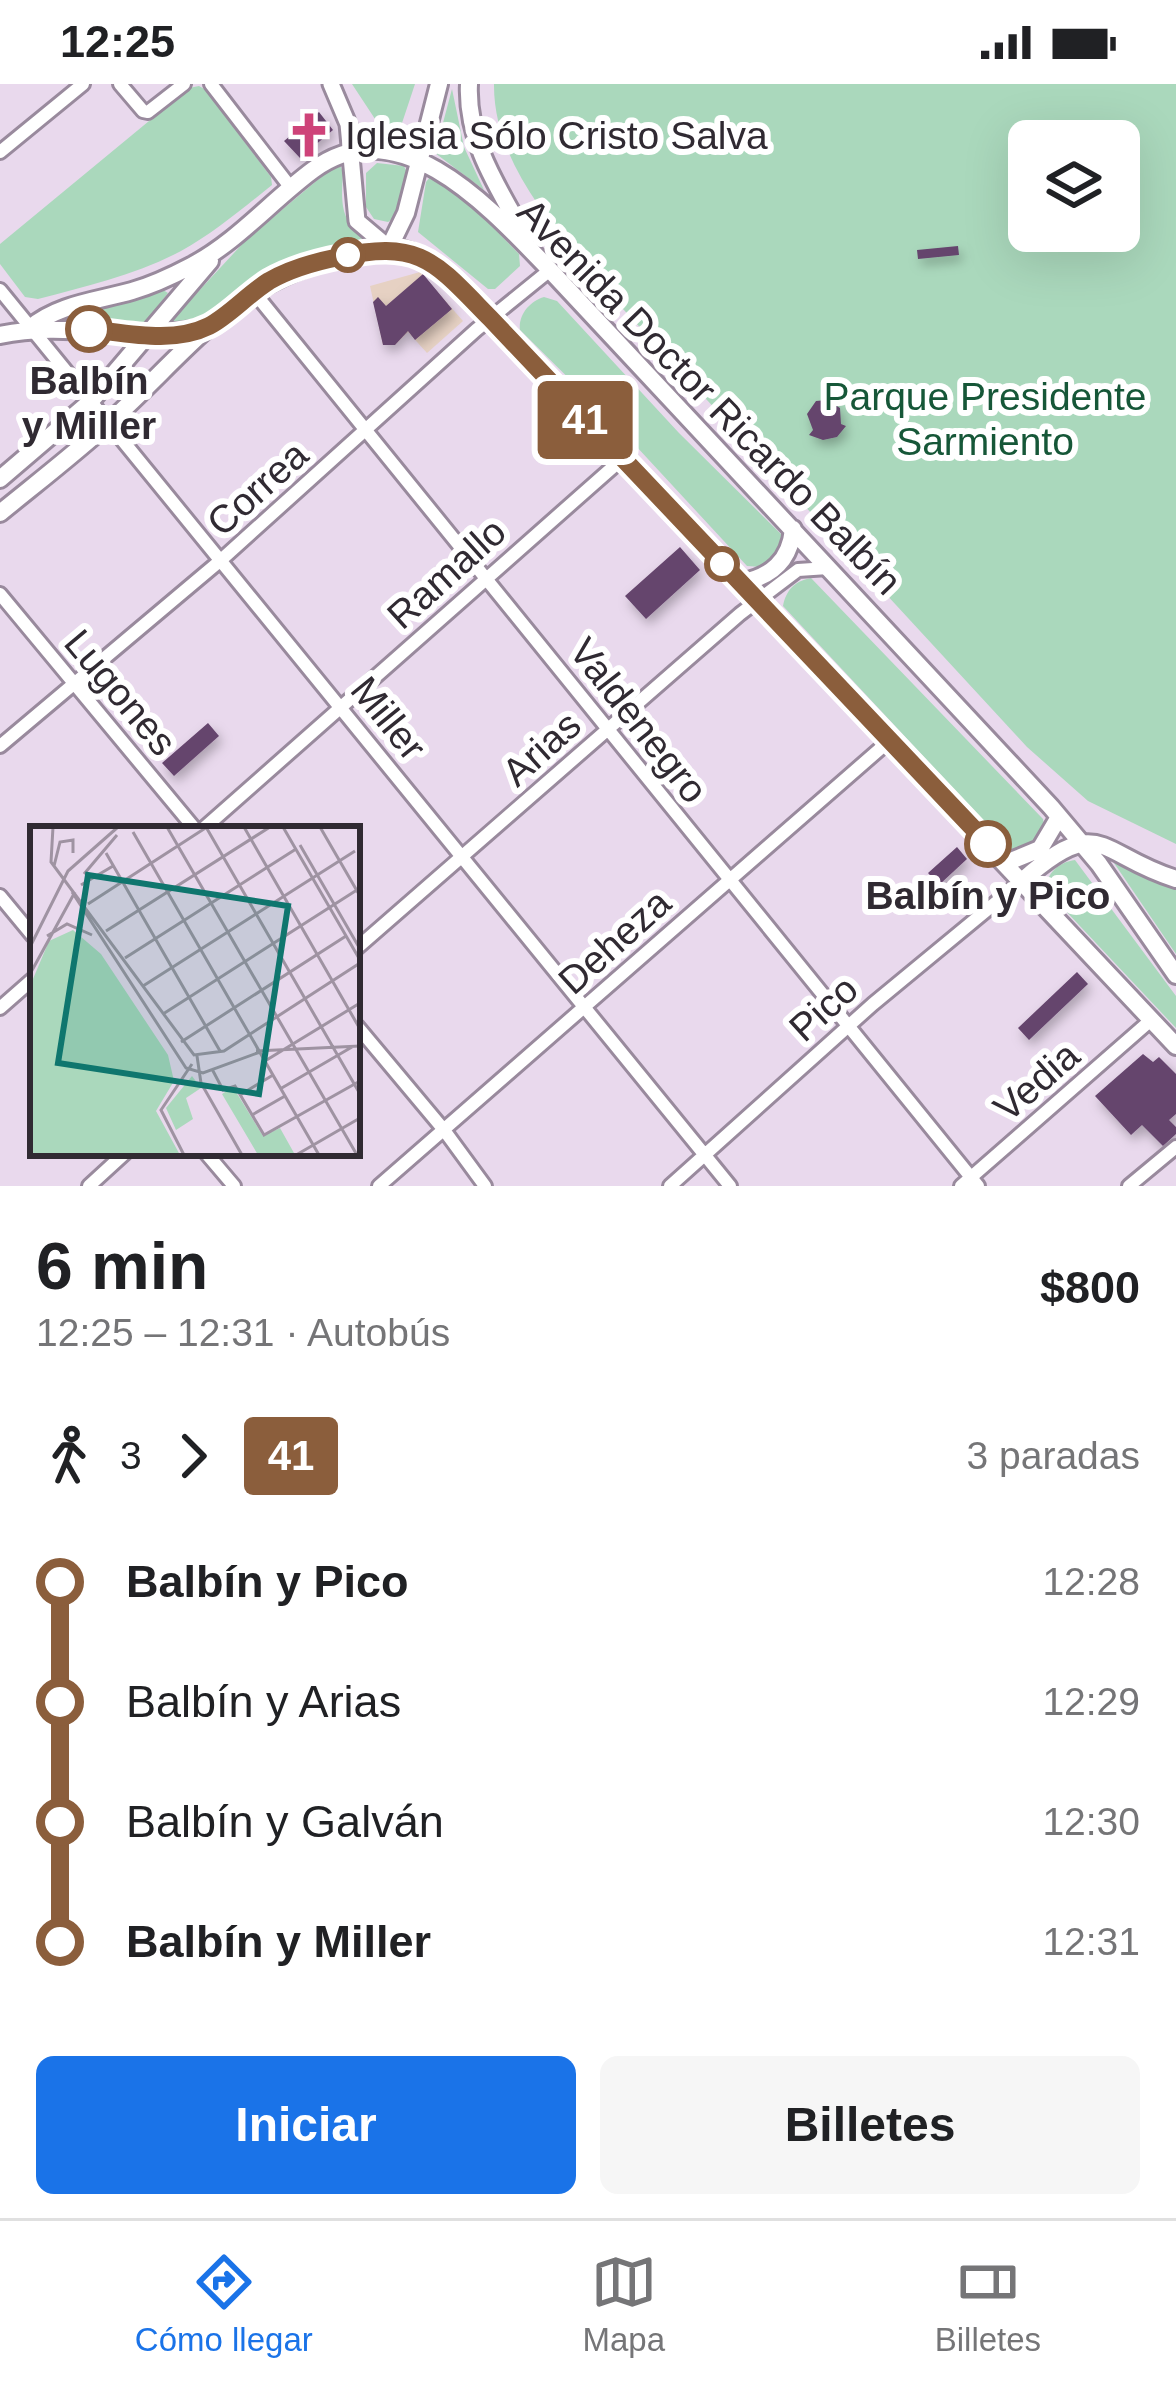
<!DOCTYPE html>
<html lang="es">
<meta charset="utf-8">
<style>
:root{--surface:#fff;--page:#f6f6f6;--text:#202124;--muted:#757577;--line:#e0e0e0;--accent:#1a73e8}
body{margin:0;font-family:Helvetica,sans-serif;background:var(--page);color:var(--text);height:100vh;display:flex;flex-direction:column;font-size:45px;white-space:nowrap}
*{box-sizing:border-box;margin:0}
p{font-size:39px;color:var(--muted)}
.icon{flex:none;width:66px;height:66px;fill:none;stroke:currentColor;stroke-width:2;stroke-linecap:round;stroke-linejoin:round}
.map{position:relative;height:1102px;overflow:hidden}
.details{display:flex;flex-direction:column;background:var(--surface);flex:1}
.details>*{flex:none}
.badge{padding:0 24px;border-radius:9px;font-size:42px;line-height:78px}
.controls{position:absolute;left:1008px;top:36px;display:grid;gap:24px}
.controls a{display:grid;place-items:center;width:132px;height:132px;border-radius:18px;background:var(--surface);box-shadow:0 12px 48px #0002;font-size:60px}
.map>.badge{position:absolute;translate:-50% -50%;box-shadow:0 0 0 6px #fff}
.legs{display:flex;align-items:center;gap:18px;height:132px;padding:0 36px;font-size:39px}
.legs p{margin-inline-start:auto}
.overview{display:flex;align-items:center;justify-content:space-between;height:204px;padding:0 36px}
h1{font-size:66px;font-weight:600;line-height:90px}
.cta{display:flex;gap:24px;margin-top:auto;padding:24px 36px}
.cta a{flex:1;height:138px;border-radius:18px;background:var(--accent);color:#fff;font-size:48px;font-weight:600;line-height:138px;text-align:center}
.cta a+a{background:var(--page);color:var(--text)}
ul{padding:0 36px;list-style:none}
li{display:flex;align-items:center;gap:42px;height:120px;font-size:45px}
li i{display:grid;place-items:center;width:18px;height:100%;margin:0 15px;background:currentColor}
li i::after{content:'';width:30px;height:30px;margin:-15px;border:9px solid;border-radius:50%;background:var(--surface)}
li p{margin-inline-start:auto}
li:first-child i{background:linear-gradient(#0000 50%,currentColor 0)}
li:last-child i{background:linear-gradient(currentColor 50%,#0000 0)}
.status{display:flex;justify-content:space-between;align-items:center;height:84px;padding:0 60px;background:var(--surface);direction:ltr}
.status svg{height:33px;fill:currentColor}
.menu{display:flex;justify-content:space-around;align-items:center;height:168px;border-top:3px solid var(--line);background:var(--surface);font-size:33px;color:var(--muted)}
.menu a{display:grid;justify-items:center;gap:6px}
.menu .selected{color:var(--accent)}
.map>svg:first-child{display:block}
.commercial{fill:#e6d1c3}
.green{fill:#aad8bc;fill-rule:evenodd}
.building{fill:#65456d;filter:url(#shadow)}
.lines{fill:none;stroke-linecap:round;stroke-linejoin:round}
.minor-casing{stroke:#998a9d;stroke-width:18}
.tertiary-casing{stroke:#998a9d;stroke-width:21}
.secondary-casing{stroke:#998a9d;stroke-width:22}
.minor{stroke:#fff;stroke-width:12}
.tertiary{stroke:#fff;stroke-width:15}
.secondary{stroke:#fff;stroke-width:16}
.line-1-casing{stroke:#fff;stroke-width:27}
.line-1{stroke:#8b5e3c;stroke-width:18}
.stop-1-dot{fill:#fff;stroke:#8b5e3c;stroke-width:6}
.labels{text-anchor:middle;stroke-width:12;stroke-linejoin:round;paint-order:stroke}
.poi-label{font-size:39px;fill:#302a32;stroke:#fff;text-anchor:start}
.stop-label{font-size:39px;font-weight:bold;fill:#302a32;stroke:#fff}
.street-label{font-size:39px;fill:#302a32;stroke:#fff}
.park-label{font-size:39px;fill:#165738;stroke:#fff}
.inset-road{fill:none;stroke:#9f93a2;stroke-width:3}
.view{fill:#0f766e;fill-opacity:0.15;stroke:#0f766e;stroke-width:6}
.inset-edge{fill:none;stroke:#302a32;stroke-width:6}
</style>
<div class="status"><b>12:25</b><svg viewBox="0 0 49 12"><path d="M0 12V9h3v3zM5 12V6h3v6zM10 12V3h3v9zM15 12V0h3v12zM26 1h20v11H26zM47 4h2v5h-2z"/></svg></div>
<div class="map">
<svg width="1176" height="1102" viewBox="0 0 1176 1102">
<defs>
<filter id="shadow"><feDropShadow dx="3.5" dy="6" stdDeviation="6" flood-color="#0004"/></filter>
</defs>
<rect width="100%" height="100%" fill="#e9d9ed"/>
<!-- commercial -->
<path class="commercial" d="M420,188L463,237L427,269L408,248L395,261H383L370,202Z"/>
<!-- green -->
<path class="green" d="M352,0H415L401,42L377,38Z
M494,0H1176V760L1088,717L1027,663L611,212C562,152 493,82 494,0ZM1029,57H1119V147H1029Z
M199,2L206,6L271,93L272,101C243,124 214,149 181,167C136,191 87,202 38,215L25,213L0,180V160L189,4Z
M452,5L464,63L484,106L435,69Z
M377,79L404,82L407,88L395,133L388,138L374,135L366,123V89Z
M333,83H341L343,89C341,118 340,138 365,153C333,169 295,172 260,192C234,208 201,245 170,238L246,156Z
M430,93H436L467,116L519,170L520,182L495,205H488L418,148L426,98Z
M163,206L168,209L142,243L52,234Z
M544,213L557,217L679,349L782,451L783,465L762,483L747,482L623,348L520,246C518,231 530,217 544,213Z
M811,494L1043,735C1048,753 1033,760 1019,770L1009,764L783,522C786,507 794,497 811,494Z
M1110,772L1176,801V870L1114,779Z
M1075,776L1176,912V944L1046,806C1046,789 1059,778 1075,776Z"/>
<!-- building -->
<path class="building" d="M319,28L333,46L300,74L284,57Z
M958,162L959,171L918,175L917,166Z
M423,190L452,225L415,256L408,247L395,261H383L373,218L378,213L386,222Z
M827,316L840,324L841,340L846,342L837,353L823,356L809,351L813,346L807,330L816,317Z
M680,463L700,486L646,535L625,512Z
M208,639L219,652L174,692L162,679Z
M957,763L967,775L939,801L928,789Z
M1077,888L1088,900L1029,956L1018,944Z
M1143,970L1153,978L1159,973L1176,990V1030L1169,1036L1176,1043V1050L1163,1062L1142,1041L1131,1051L1095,1012Z"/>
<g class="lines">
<!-- minor casing -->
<g class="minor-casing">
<path id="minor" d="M120,0L143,27L148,28L184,0
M211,0L291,104
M0,68L83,0
M0,206L730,1102
M253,207L978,1102
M0,510L195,745
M0,662L221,476L476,246L550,186
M203,745L622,375
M0,812L33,852
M357,864L740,530L798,486L828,484
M0,924L33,895
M357,942L444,1046L485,1102
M206,1069L234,1102
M89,1102L125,1069
M379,1102L889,657
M670,1102L873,920L1022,797
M961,1102L1151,936
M1129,1102L1176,1063"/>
</g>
<!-- tertiary casing -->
<g class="tertiary-casing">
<path id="tertiary" d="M331,0L348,40L357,137L389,164"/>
</g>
<!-- secondary casing -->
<g class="secondary-casing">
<path id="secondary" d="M469,0C466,58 499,105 526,154
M389,164L406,129L439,0
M30,244C58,220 97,217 132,207C153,201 172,192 191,182C237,158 271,117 313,86C400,21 494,128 550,186L1051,723L1099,780L1176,891
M0,251C69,236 137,260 207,243
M0,395L90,318L210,177
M0,429C38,398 77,368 113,335C193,262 238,193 350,171C368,167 386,162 404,166C439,175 466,209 490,234L1176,962
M740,499C771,493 790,477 793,445
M1006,779L1040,765L1059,733
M1022,797C1101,727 1098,771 1176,795"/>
</g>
<!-- minor -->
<use href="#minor" class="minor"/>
<!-- tertiary -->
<use href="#tertiary" class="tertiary"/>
<!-- secondary -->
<use href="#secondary" class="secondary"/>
</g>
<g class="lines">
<!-- line-1 casing -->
<g class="line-1-casing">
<path id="line-1" d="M89,245C127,249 173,260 209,242C230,231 248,210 269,197C290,185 314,178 339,173C421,155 435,178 490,234L988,760"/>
</g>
<!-- line-1 -->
<use href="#line-1" class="line-1"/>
</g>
<!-- icons -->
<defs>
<g id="church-bare" transform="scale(3.6)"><path d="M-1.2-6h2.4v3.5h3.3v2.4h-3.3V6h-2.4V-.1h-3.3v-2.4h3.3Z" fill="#ce4379" stroke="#fff" stroke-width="2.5" paint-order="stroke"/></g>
</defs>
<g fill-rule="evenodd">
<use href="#church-bare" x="309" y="51"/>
</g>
<!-- markers -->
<g class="stop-1-dot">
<circle cx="348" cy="171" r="15"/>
<circle cx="89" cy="245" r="21"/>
<circle cx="722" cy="480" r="15"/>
<circle cx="988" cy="760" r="21"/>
</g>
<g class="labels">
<!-- poi labels -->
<g class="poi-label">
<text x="345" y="65">Iglesia Sólo Cristo Salva</text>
</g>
<!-- stop labels -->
<g class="stop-label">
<text x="89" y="310">Balbín<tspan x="89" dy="45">y Miller</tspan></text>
<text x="988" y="825">Balbín y Pico</text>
</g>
<!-- street labels -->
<g class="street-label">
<text transform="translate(710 312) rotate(46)" y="14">Avenida Doctor Ricardo Balbín</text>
<text transform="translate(257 404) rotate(-42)" y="14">Correa</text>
<text transform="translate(446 489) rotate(-42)" y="14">Ramallo</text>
<text transform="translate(121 608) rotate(50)" y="14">Lugones</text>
<text transform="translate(389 634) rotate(51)" y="14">Miller</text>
<text transform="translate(639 636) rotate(52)" y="14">Valdenegro</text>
<text transform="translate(541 664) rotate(-42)" y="14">Arias</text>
<text transform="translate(614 857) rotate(-42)" y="14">Deheza</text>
<text transform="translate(823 924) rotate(-42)" y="14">Pico</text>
<text transform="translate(1036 997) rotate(-41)" y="14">Vedia</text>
</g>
<!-- park labels -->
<g class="park-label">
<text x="985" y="326">Parque Presidente<tspan x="985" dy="45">Sarmiento</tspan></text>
</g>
</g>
<!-- overview -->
<g transform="translate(30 742)">
<rect width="330" height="330" fill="#e9d9ed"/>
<path d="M43,104L71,128L138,229L144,255L126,285L150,329H0V160L19,115ZM162,250L171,262L156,272L163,293L146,304L136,282ZM203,261L233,310L250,302L264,327L228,329L192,268Z" fill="#aad8bc"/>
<path class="inset-road" d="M23,1L21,36L164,229L194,225L330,137M137,1L327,329M176,1L330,268M214,1L330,203M253,1L330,134M290,1L330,70M103,6L289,329M270,19L330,123M76,27L190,225M24,40L30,16L43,14V27M54,48L87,9M51,59L83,40M42,66L156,242L173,247L230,226M58,78L177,1M76,105L240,1M17,110L37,98L62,109M0,121L38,45L88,1M95,132L266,23M0,148L45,66M113,160L325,25M133,188L330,62M151,216L316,110M226,225L330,220M167,230L171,257L212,329M235,235L330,177M182,243L193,264L205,260L234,309L330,255M250,263L322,221M210,269L243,249M222,289L255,270M154,329L131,284L162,238M266,329L330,292"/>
<path class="view" d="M58,49L258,80L229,268L28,237Z"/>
<rect width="330" height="330" class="inset-edge"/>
</g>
</svg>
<div class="controls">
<a><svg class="icon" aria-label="layers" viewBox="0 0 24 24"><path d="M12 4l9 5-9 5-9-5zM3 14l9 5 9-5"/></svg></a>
</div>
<b class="badge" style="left:585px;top:336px;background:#8b5e3c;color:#fff">41</b>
</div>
<section class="details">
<div class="overview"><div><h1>6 min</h1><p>12:25 – 12:31 · Autobús</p></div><b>$800</b></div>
<div class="legs"><svg class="icon" aria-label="walk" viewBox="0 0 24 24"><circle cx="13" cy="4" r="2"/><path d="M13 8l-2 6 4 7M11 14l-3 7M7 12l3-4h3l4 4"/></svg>3<svg class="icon" aria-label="forward" viewBox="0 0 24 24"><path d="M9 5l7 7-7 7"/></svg><b class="badge" style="background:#8b5e3c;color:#fff">41</b><p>3 paradas</p></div>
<ul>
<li><i style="color:#8b5e3c"></i><b>Balbín y Pico</b><p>12:28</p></li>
<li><i style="color:#8b5e3c"></i><span>Balbín y Arias</span><p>12:29</p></li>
<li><i style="color:#8b5e3c"></i><span>Balbín y Galván</span><p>12:30</p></li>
<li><i style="color:#8b5e3c"></i><b>Balbín y Miller</b><p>12:31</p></li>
</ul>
<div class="cta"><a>Iniciar</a><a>Billetes</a></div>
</section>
<nav class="menu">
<a class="selected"><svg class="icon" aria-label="directions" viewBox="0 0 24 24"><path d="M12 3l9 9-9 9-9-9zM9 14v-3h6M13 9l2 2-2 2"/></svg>Cómo llegar</a>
<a><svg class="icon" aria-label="map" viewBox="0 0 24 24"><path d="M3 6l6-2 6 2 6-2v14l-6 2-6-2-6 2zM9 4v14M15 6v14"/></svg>Mapa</a>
<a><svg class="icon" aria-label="tickets" viewBox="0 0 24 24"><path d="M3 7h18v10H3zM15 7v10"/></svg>Billetes</a>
</nav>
